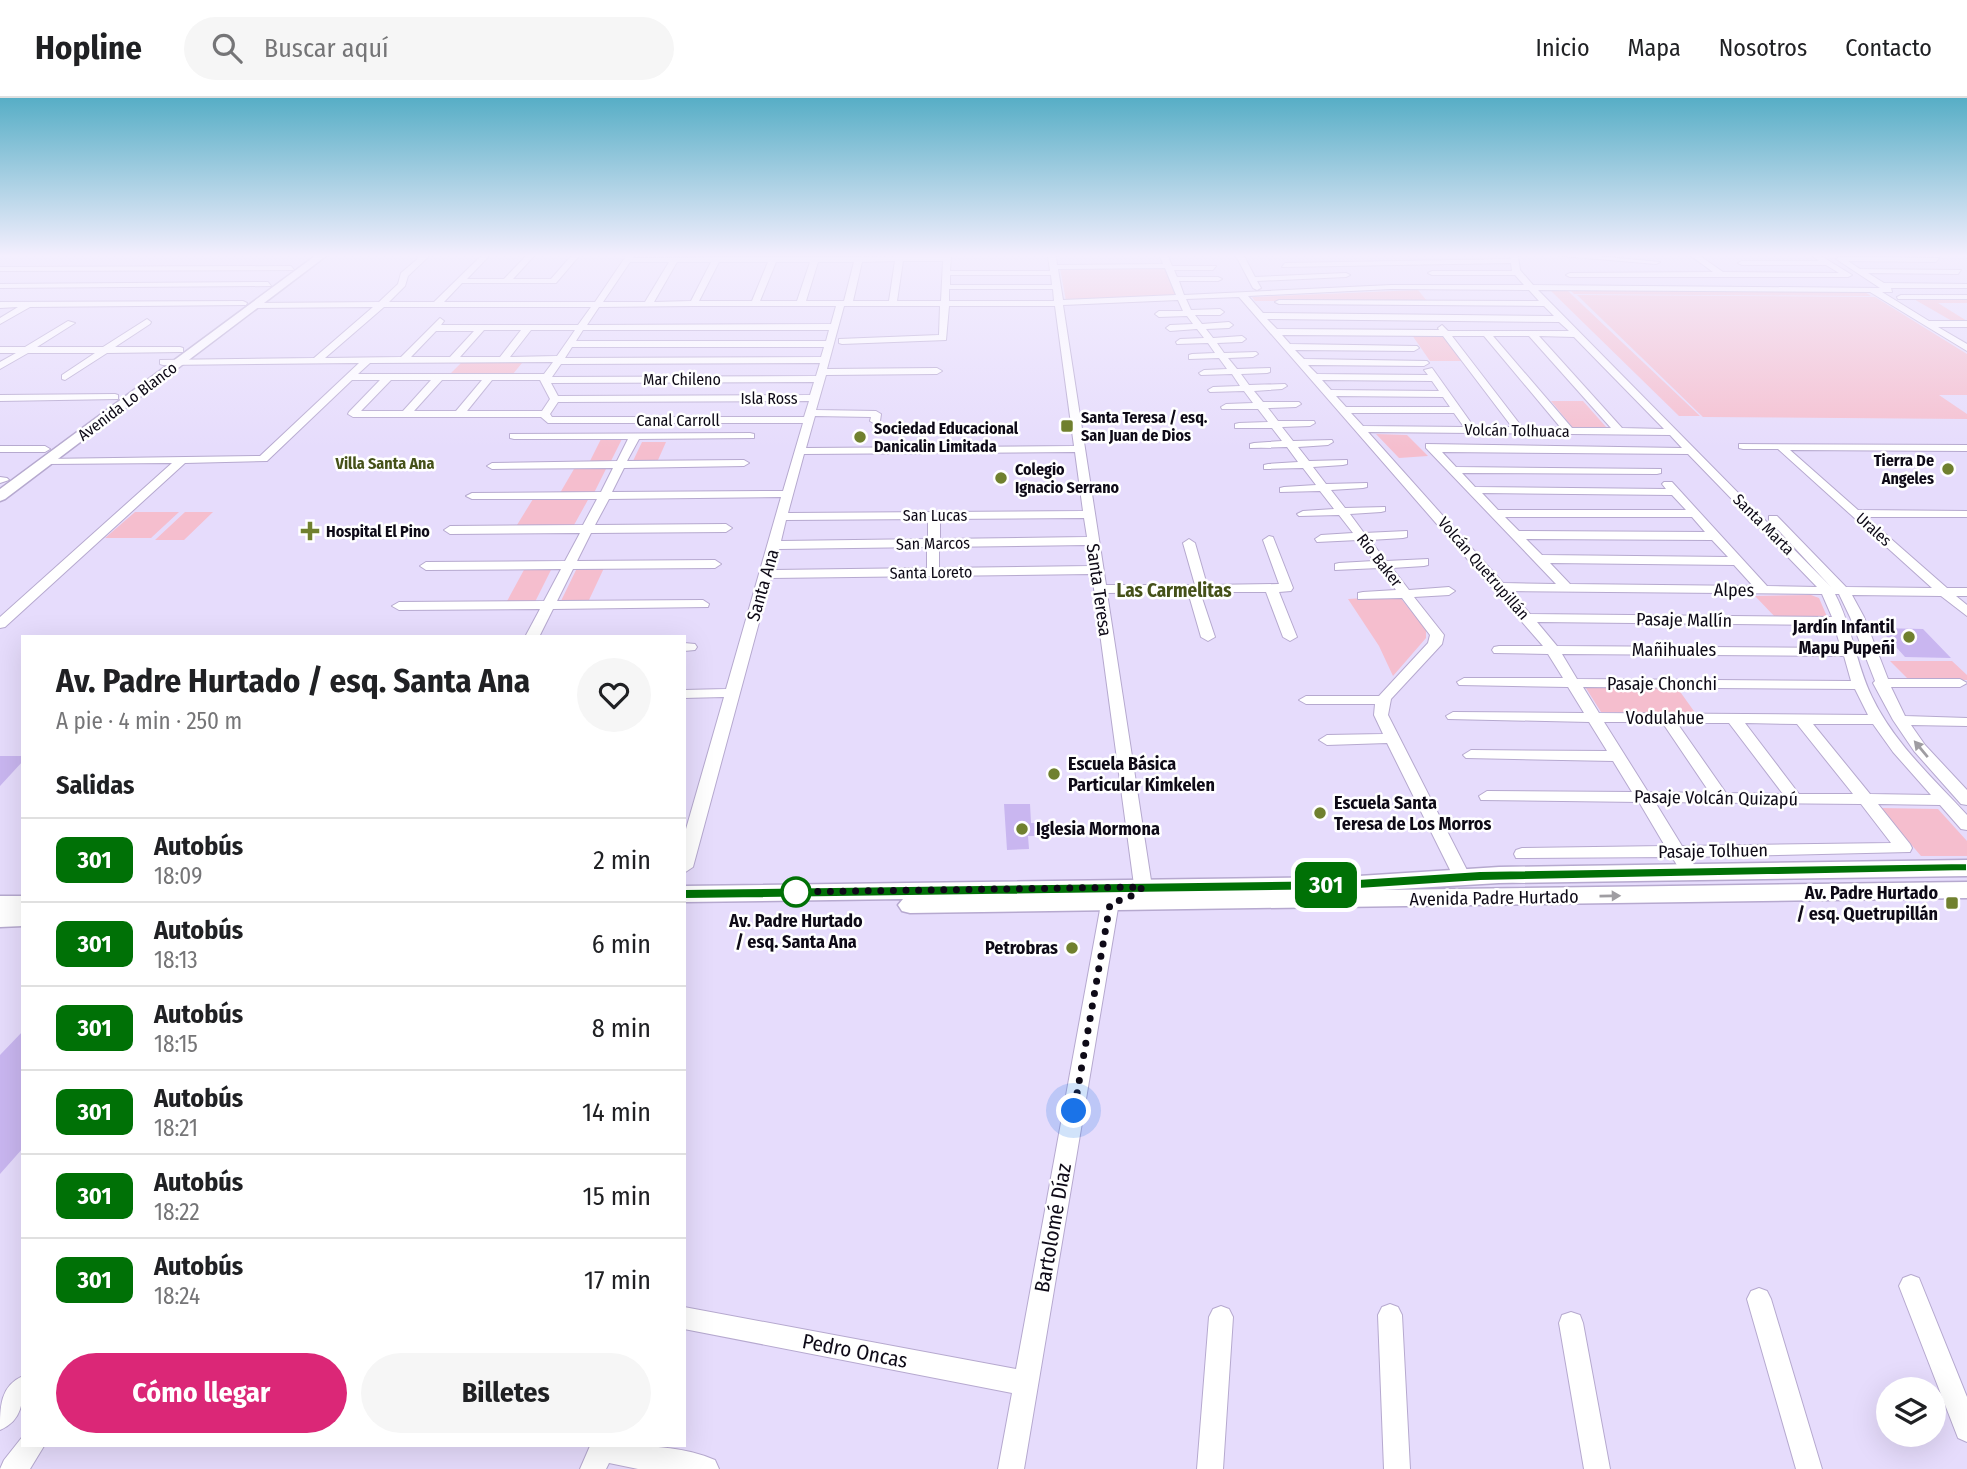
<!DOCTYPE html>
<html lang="es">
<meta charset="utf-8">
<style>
:root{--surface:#fff;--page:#f6f6f6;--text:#202124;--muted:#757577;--line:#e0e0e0;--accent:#db2777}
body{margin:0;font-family:"Fira Sans Condensed",sans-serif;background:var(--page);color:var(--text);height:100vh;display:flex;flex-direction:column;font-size:26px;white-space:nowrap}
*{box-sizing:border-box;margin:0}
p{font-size:23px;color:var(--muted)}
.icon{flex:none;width:38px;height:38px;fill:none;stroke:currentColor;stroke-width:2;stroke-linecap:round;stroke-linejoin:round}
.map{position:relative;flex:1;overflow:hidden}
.sheet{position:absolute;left:21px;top:537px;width:665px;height:812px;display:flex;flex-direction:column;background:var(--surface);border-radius:0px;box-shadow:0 7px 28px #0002}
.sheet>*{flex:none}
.badge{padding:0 14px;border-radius:10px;font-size:24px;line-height:46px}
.tools{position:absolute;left:1876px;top:1279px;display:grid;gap:14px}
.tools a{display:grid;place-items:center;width:70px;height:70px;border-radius:50%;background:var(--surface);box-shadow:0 7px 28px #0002;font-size:35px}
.you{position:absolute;width:35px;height:35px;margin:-18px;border:5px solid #fff;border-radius:50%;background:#1a73e8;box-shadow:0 0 0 10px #1a73e833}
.map>.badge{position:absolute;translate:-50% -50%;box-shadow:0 0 0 4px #fff}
h2{padding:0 35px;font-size:26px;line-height:63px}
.round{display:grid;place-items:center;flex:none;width:74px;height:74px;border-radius:37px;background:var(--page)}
.headline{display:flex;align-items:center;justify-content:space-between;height:119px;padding:0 35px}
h1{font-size:33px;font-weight:700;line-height:52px}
.cta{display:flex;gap:14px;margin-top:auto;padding:14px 35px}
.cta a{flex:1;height:80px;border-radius:42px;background:var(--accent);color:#fff;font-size:28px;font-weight:700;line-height:80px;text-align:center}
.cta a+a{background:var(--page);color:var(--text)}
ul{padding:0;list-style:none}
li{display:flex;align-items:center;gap:21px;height:84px;padding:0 35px;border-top:2px solid var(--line)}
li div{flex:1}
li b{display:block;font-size:26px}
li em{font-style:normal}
li .badge{min-width:77px;font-weight:700;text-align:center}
header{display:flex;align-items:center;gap:42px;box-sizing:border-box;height:98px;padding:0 35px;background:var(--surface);border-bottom:2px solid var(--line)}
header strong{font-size:33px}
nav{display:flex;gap:38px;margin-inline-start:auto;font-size:24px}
.search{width:490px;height:63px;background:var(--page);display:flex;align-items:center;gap:18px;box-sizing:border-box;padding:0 24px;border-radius:38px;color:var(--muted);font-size:26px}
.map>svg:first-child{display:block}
.green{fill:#f5bece}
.building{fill:#c9b6f0}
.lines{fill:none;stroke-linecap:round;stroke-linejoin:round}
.minor-casing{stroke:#b6a9cf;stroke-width:2}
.major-casing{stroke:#b6a9cf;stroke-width:3}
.minor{fill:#fff;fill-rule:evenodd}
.major{fill:#fff;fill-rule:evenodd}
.oneway{fill:#9f9da2}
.line{fill:#007106;stroke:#fff;stroke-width:2}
.walk{stroke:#0e0a17;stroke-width:7;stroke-dasharray:0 12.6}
.poi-dot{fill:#70802f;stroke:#fff;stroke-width:2.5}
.stop-dot{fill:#fff;stroke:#007106;stroke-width:3.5}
.labels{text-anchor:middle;stroke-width:5;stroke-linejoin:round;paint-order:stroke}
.far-street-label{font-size:16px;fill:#0e0a17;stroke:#fff}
.far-poi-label{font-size:16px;font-weight:bold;fill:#0e0a17;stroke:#fff;text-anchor:start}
.far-neighbourhood-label{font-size:16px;font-weight:bold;fill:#455119;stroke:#fff}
.street-label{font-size:18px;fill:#0e0a17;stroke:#fff}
.poi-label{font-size:18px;font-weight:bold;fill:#0e0a17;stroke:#fff;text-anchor:end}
.stop-label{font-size:18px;font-weight:bold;fill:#0e0a17;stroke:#fff}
.neighbourhood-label{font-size:19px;font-weight:bold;fill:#455119;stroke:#fff}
.near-street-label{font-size:21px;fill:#0e0a17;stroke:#fff}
</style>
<header>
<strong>Hopline</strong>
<div class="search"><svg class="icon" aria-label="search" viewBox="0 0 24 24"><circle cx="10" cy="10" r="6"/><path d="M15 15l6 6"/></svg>Buscar aquí</div>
<nav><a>Inicio</a><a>Mapa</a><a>Nosotros</a><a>Contacto</a></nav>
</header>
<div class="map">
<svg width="1967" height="1371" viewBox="0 0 1967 1371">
<rect width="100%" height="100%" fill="#e6dcfc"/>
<!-- green -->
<path class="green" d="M1168,169L1177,199L1066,203L1060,170Z
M1418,192L1427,203H1255L1252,199Z
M1570,192L1865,194L1871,198L1574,196Z
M1551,193H1568L1700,318H1679Z
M1577,197L1875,199L1967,256V297H1939L1967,316V321L1703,319Z
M1912,200H1967V205H1938L1967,223H1952Z
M1412,237H1442L1462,263H1430Z
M461,265H522L513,276H450Z
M1551,303H1583L1607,330H1573Z
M1376,336L1407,337L1428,358L1399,360Z
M601,341H622L610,365H589Z
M642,344H666L658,362L633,363Z
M574,371H606L594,395H560Z
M589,400L574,427H517L533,401Z
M135,414H179L151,440H105Z
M185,414H213L184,442H155Z
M525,470H552L535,504L506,505Z
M577,470H604L589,502L561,503Z
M1811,497L1819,500L1828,521H1777L1755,498Z
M1399,498L1426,532V540L1393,578L1379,548L1348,501Z
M1890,563H1952L1967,577V582H1909Z
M1584,587L1676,588L1696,616L1601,614Z
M1880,710L1938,711L1967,743V758H1921Z"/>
<!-- building -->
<path class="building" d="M1879,530L1923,531L1951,560L1905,559Z
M0,658H23V663L0,688Z
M1004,706H1030L1031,725H1037L1039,738H1028L1029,751L1007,752Z
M23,933V1050L0,1076V957Z"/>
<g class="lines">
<!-- minor casing -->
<g class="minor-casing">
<path id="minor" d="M421,158H429L408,178L405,188L389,204H434L481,158H489L467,181H504L526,158H534L513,181H551L571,158H579L556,185H462L444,204H595L626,158H634L633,160L951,158L950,173H1050L1048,158H1056L1057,167L1163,166L1160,158H1168L1172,168H1216L1213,172H1174L1177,179H1218L1222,181L1218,183H1179L1184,197L1391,187H1524L1515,177H1432L1428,175L1432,173H1512L1511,165L1282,169L1285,165L1511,161L1510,158H1518L1520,172L1533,187L1880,190L1836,161L1840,159L1939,160L1936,164L1848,163L1860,171L1961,172L1958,176L1868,175L1884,185L1967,186V190H1891L1892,194H1882L1929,223H1967V229H1938L1967,246V253L1870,194L1538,192L1831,489L1769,422V418H1777L1846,489L1932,490L1778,351H1743L1739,350V346L1967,347V353L1790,352L1858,412L1967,413V419H1866L1947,490H1967V498H1956L1967,507V518L1941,498L1852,497L1864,519L1888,581H1960L1967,585L1960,589H1891L1905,618L1967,620V628L1911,627L1925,647L1967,692V707L1961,706L1914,653L1893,622L1873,585L1875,583L1850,519L1839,496H1835C1852,528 1856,566 1872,599C1894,645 1933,680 1967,717V732L1961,731L1940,707L1878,706L1910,746L1912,750L1910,754L1689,759L1698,773L1695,777H1683L1672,759L1516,760L1514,756L1516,752L1522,750L1665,748L1639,704L1481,702L1479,698L1487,693L1632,694L1613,663L1466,660L1463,657L1471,652L1607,653L1589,624L1448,621L1446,618L1453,614L1584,615L1568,589L1459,587L1457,584L1464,580H1563L1548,556L1494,555L1492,552L1494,549L1499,548H1543L1239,199L1186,201L1191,212L1220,211L1224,214L1220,217H1195L1202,226L1229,224L1233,227L1229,230L1206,231L1213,240L1242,238L1246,241L1242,244L1217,245L1224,255L1256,254L1258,256L1253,259L1228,260L1237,271L1270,270V274L1267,275L1241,276L1249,287L1285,286L1287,288L1282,291L1254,293L1263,304H1299L1301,306L1296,309L1268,310L1278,323H1314L1315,325L1310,328L1282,329L1293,343L1332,342L1333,344L1328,347L1298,349L1309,363L1347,362V366L1343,367L1313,369L1326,386L1367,385V389L1363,390L1331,392L1345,410L1385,409V413L1381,414L1350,416L1364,435L1407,433V439L1403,440L1370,442L1386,463L1428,461V467L1424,468L1392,470L1409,492L1449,489L1455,493L1449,497L1414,499L1444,537L1442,546L1391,601L1388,617L1470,778L1467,782H1455L1387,645L1327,647L1319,642L1327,637L1383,636L1374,617L1375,606H1306L1299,602L1306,598H1379L1428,545L1430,537L1402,500L1358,501V495L1363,494L1396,492L1379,470L1335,472V466L1339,465L1374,463L1358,442L1317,444L1315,441L1321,437L1353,435L1339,417L1299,418L1297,416L1303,413L1334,411L1320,393L1280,394V390L1284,389L1316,387L1303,370L1264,371V367L1268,366L1298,364L1287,349L1250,350V346L1254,345L1282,343L1272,330H1235V326L1239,325L1268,324L1258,311H1222L1221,309L1226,306L1253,305L1244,293L1210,294L1208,292L1213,289L1240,288L1232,276L1201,277L1199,275L1204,272L1227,271L1219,260L1189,261V257L1192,256L1215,255L1208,245L1177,246L1176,244L1180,241L1204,240L1197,231L1170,233L1166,230L1170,227L1193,226L1187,218L1159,219L1155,216L1159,213H1183L1178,202L1063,207L1106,487H1195L1183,445L1189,441L1195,445L1207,487L1279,486L1263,442L1269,438L1273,439L1293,490L1291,493L1279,494L1297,539L1290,543L1283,539L1266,494H1200L1215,539L1208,543L1201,539L1188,494L1107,495L1152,789L1137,802L1118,810L1024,1371H998L1012,1295L684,1231V1209L1016,1271L1101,806C1108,797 1124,794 1134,787L1092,476L771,480L693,769L684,775V738L724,599L684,600V592L726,591L781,399L609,401L595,427L726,426L732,430L726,434L591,435L577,463L715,462L721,466L715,470L573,471L557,503L703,502L709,506L708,509L553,511L539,539H525L540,511L399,512L392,508L399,504L544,503L561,471L426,472L420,468L426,464L565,463L580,435L450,436L444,432L450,428L583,427L597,401H472L466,398L472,395L601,394L613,370L492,371L487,368L492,365L617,363L628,341H514L510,340V336L750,335L754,336V340L639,341L627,363L744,362L749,365L744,368L624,370L612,394L783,393L803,325H548L541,319H353L348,316L349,314L380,282H352L267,363L185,365L5,529L0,530V519L172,365L48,366L44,365V361L260,358L359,265L163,267L160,266V262L314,260L373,209L255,210L251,207L252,205L379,204L398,186L401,175ZM895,163L889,203H853L862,164ZM903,163H943L941,203H897ZM630,164H669L645,204H603ZM677,164H711L691,203L654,204ZM719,164H768L752,203H699ZM776,164H810L797,203H760ZM818,164H854L844,203H806ZM1165,170L1176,197L1063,202L1058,171ZM950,177H1051L1052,187H950ZM949,191H1053L1054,203H949ZM1391,191L1529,192L1539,203L1279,202L1275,204L1279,206L1544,208L1554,218L1263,215L1248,198ZM694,208H836L831,226L587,227L599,209ZM844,208H940L939,237L839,241V245L842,246L946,242L949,208H1055L1074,348L806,350L815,318L871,319L870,323L875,326L880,323L881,316L876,313L816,312L826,277L937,276L942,273L937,270L827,271ZM384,209H591L578,227H441L444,223L440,220L401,259L325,260ZM1267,221L1559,224L1569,233H1448L1442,227L1438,230L1439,232L1277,231ZM484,232H521L500,259H460ZM531,232H575L557,258L510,259ZM583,232H829L826,243H576ZM436,233H474L450,259H411ZM1282,237L1443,238L1512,329H1474L1432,270L1424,272L1428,277L1317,276L1308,267L1424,268L1429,265L1427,263L1304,261L1295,252L1414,253L1419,250L1417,248L1290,246ZM1452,238H1484L1561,330L1522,329ZM1493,238H1529L1611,330H1572ZM1539,238L1574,239L1664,331L1622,330ZM572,249H824L821,259L565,260ZM553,264L544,276H358L370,265ZM820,265L816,278L552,279L561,266ZM391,282H431L403,313H361ZM442,282H482L456,313H414ZM492,282H540L550,301L542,313H467ZM1322,282L1432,283L1439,293L1331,292ZM814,284L810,297L558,298L551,285ZM1336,298L1443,299L1450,309H1346ZM809,303L804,319H552L550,316L558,304ZM1351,315H1454L1464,329L1363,328ZM1368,334L1670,337L1682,350L1426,346V350L1556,486L1503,485ZM1075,354L1083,413L788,415L804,356ZM1442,354L1688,356L1817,489L1767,488L1672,384H1664L1662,386L1666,391L1475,389L1462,375L1657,376L1661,375V371L1456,369ZM1482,395L1672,397L1686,412H1498ZM1505,419H1692L1705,434L1519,433ZM1084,420L1087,439L940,441V421ZM928,421V441L781,443L786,422ZM1526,441L1712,442L1728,459L1542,457ZM1088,447L1091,468L939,470V449ZM927,449V470L773,472L779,451ZM1550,465L1734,467L1753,488L1570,486ZM1510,493L1822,496L1832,519L1530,516ZM1537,524L1834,527L1841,550L1557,548ZM1562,556L1844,558L1851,583L1577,581ZM1583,589L1855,591L1868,617L1599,615ZM1604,624H1662L1710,695L1648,694ZM1677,625H1729L1783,696L1726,695ZM1745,625L1797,626L1853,696H1799ZM1813,626H1873L1893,654L1931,697L1870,696ZM1655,704L1861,706L1891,745L1682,748Z
M1236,158H1244L1255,179L1346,175L1350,177L1346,179L1257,183L1261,190L1257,192L1253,190Z
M1563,158H1596L1660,164L1656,166Z
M1691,158H1700L1723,174L1839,175L1826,167H1742L1738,165L1742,163H1819L1812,158H1821L1852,177L1848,179H1570L1566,177L1570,175L1713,174Z
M291,168L294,172L0,173V169Z
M268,184L271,188L0,190V186Z
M1901,197H1967V201H1898L1897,199Z
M243,203L247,205L246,207L30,209L0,226V220L18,209L0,210V204Z
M147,221L151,224L150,226L115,249H180L183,250V254L107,255L65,282L62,281V277L95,255H28L0,271V264L16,255H0V249H25L68,223L75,225L37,249H103Z
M115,296L118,297V301L0,303V297Z
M0,348H45L50,351L45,354H0Z
M0,379L7,380L9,382L0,385Z
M684,545L695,546L697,549L695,552L684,553Z
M1911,1177L1919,1180L1967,1299V1344L1958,1340L1899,1188L1903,1180Z
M1759,1190L1767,1193L1771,1201L1822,1371H1796L1747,1201L1751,1193Z
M1390,1206L1398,1209L1402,1217L1410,1371H1384L1378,1217L1382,1209Z
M1221,1208L1229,1211L1233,1219L1223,1371H1197L1209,1219L1213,1211Z
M1571,1214L1580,1217L1583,1225L1610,1371H1584L1559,1225L1562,1217Z
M23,1278C23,1301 24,1322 0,1332C0,1309 0,1288 23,1278Z
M23,1338V1348H44L30,1371H0L4,1362Z
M590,1348C632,1348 676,1345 715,1362L719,1371H638L609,1365L606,1371H580Z"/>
</g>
<!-- major casing -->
<g class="major-casing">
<path id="major" d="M315,158H326L5,401L0,403V391Z
M1967,762V778L1499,785L1382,792L1967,784V800L910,815L902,813L898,807L903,801L684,804V788L1343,779L1499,769Z
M0,798H23V828L0,829Z"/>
</g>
<!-- minor -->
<use href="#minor" class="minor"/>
<!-- major -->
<use href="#major" class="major"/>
</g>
<!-- one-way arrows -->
<defs><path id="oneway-solid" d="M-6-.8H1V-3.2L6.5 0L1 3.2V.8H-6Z" transform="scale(1.75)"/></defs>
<g class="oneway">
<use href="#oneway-solid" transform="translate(1921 651) rotate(-130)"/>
<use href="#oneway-solid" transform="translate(1610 798) rotate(-1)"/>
</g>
<!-- sky -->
<linearGradient id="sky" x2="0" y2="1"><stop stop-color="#57aec6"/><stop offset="0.45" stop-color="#f4effe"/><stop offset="1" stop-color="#f4effe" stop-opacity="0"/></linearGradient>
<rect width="1967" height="350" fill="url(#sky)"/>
<!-- line -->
<path class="line" d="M1967,765V773L1480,783L1343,792L684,801L677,796L684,791L1343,782L1480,773Z"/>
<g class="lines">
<!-- walk -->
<path class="walk" d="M796,794H788L1143,789L1131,798L1110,806L1074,1013"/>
</g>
<!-- markers -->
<g class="poi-dot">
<rect x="1060" y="321" width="14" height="14" rx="3.5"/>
<circle cx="860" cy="339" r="7"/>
<circle cx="1948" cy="371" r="7"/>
<circle cx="1001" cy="380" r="7"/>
<path d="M306.5 422.5h7v7h7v7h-7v7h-7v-7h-7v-7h7z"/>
<circle cx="1909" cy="539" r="7"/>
<circle cx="1054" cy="676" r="7"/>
<circle cx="1320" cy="715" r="7"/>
<circle cx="1022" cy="731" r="7"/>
<rect x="1945" y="798" width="14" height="14" rx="3.5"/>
<circle cx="1072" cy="850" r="7"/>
</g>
<circle class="stop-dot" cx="796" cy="794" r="14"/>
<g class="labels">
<!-- far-street labels -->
<g class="far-street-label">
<text x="682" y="287">Mar Chileno</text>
<text x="769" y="306">Isla Ross</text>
<text transform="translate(127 303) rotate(-37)" y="6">Avenida Lo Blanco</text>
<text x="678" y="328">Canal Carroll</text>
<text transform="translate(1517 332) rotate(1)" y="6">Volcán Tolhuaca</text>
<text x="935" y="423">San Lucas</text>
<text transform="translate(1764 426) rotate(45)" y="6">Santa Marta</text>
<text transform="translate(1874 431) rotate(42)" y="6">Urales</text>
<text transform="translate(933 445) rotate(-1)" y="6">San Marcos</text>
<text transform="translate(1380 462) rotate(52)" y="6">Río Baker</text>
<text transform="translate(1484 470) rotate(49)" y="6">Volcán Quetrupillán</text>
<text transform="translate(931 474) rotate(-1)" y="6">Santa Loreto</text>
</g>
<!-- far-poi labels -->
<g class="far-poi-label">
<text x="1081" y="325">Santa Teresa / esq.<tspan x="1081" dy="18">San Juan de Dios</tspan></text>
<text x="874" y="336">Sociedad Educacional<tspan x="874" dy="18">Danicalin Limitada</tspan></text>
<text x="1934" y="368" text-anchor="end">Tierra De<tspan x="1934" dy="18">Angeles</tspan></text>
<text x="1015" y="377">Colegio<tspan x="1015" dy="18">Ignacio Serrano</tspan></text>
<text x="326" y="439">Hospital El Pino</text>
</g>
<!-- far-neighbourhood labels -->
<g class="far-neighbourhood-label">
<text x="385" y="371">Villa Santa Ana</text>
</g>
<!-- street labels -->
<g class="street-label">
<text transform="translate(763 487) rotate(-74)" y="6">Santa Ana</text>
<text transform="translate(1099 492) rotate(82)" y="6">Santa Teresa</text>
<text transform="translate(1734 492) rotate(1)" y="6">Alpes</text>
<text transform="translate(1684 522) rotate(1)" y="6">Pasaje Mallín</text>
<text x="1674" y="558">Mañihuales</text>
<text x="1662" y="592">Pasaje Chonchi</text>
<text x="1665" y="626">Vodulahue</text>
<text transform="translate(1716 700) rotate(1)" y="6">Pasaje Volcán Quizapú</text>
<text transform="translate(1713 753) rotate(-1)" y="6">Pasaje Tolhuen</text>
<text transform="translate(1494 800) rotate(-1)" y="6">Avenida Padre Hurtado</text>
</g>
<!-- poi labels -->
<g class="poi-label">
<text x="1895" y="535">Jardín Infantil<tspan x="1895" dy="21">Mapu Pupeñi</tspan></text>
<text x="1068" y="672" text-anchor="start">Escuela Básica<tspan x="1068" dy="21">Particular Kimkelen</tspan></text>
<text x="1334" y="711" text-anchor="start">Escuela Santa<tspan x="1334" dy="21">Teresa de Los Morros</tspan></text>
<text x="1036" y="737" text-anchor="start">Iglesia Mormona</text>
<text x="1938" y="801">Av. Padre Hurtado<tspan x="1938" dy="21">/ esq. Quetrupillán</tspan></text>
<text x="1058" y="856">Petrobras</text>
</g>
<!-- stop labels -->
<g class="stop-label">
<text x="796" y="829">Av. Padre Hurtado<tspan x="796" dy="21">/ esq. Santa Ana</tspan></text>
</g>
<!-- neighbourhood labels -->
<g class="neighbourhood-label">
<text x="1174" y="499">Las Carmelitas</text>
</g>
<!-- near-street labels -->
<g class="near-street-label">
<text transform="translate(1053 1130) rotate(-80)" y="7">Bartolomé Díaz</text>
<text transform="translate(855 1253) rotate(11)" y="7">Pedro Oncas</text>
</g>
</g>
</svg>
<div class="tools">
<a><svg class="icon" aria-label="layers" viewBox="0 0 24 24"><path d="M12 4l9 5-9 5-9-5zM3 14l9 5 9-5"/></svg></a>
</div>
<div class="you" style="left:1074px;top:1013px"></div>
<b class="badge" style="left:1326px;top:787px;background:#007106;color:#fff">301</b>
<section class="sheet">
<div class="headline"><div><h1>Av. Padre Hurtado / esq. Santa Ana</h1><p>A pie · 4 min · 250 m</p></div><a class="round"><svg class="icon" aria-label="heart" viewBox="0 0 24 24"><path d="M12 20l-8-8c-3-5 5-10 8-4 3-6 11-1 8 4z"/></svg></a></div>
<h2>Salidas</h2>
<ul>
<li><span class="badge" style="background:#007106;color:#fff">301</span><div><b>Autobús</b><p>18:09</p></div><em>2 min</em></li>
<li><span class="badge" style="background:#007106;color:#fff">301</span><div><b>Autobús</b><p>18:13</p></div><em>6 min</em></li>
<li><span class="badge" style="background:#007106;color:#fff">301</span><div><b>Autobús</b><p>18:15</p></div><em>8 min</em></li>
<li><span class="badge" style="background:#007106;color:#fff">301</span><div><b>Autobús</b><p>18:21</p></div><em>14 min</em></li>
<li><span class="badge" style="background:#007106;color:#fff">301</span><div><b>Autobús</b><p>18:22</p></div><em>15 min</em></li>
<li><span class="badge" style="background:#007106;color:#fff">301</span><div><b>Autobús</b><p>18:24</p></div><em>17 min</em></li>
</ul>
<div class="cta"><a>Cómo llegar</a><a>Billetes</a></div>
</section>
</div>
